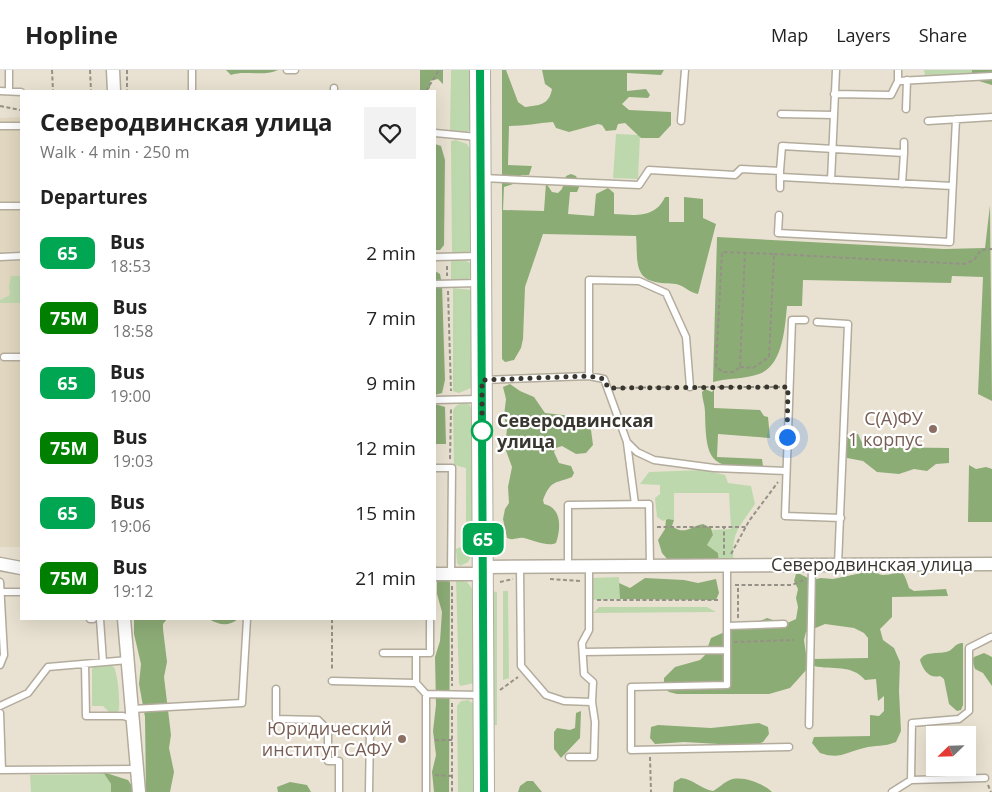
<!DOCTYPE html>
<meta charset="utf-8">
<style>
:root{--surface:#fff;--page:#f2f2f2;--text:#222;--muted:#767676;--line:#e0e0e0}
body{margin:0;font-family:"Open Sans",sans-serif;background:var(--page);color:var(--text);height:100vh;display:flex;flex-direction:column;font-size:19px;white-space:nowrap}
*{box-sizing:border-box;margin:0}
p{font-size:16px;color:var(--muted)}
.icon{flex:none;width:28px;height:28px;fill:none;stroke:currentColor;stroke-width:2;stroke-linecap:round;stroke-linejoin:round}
.map{position:relative;flex:1;overflow:hidden}
.details{position:absolute;left:20px;top:20px;width:416px;height:530px;display:flex;flex-direction:column;background:var(--surface);border-radius:0px;box-shadow:0 5px 20px #0002}
.details>*{flex:none}
.badge{padding:0 10px;border-radius:8px;font-size:18px;line-height:32px}
.needle{width:32px;rotate:247deg}
.tools{position:absolute;left:926px;top:656px;display:grid;gap:10px}
.tools a{display:grid;place-items:center;width:50px;height:50px;border-radius:0px;background:var(--surface);box-shadow:0 5px 20px #0002;font-size:25px}
.you{position:absolute;width:25px;height:25px;margin:-12px;border:4px solid #fff;border-radius:50%;background:#1a73e8;box-shadow:0 0 0 8px #1a73e833}
.map>.badge{position:absolute;translate:-50% -50%;box-shadow:0 0 0 2px #fff}
h2{padding:0 20px;font-size:19px;line-height:45px}
.round{display:grid;place-items:center;flex:none;width:52px;height:52px;border-radius:0px;background:var(--page)}
.head{display:flex;align-items:center;justify-content:space-between;height:85px;padding:0 20px}
h1{font-size:24px;font-weight:700;line-height:38px}
ul{padding:0;list-style:none}
li{display:flex;align-items:center;gap:15px;height:65px;padding:0 20px}
li div{flex:1}
li b{display:block;font-size:19px}
li em{font-style:normal}
li .badge{min-width:55px;font-weight:700;text-align:center}
header{display:flex;align-items:center;gap:30px;box-sizing:border-box;height:70px;padding:0 25px;background:var(--surface);border-bottom:1px solid var(--line)}
header strong{font-size:24px}
nav{display:flex;gap:28px;margin-inline-start:auto;font-size:18px}
.map>svg:first-child{display:block}
.built{fill:#e2d8c1}
.green{fill:#bed8ad}
.forest{fill:#8cac76}
.lines{fill:none;stroke-linecap:round;stroke-linejoin:round}
.service-casing{stroke:#b3ac9d;stroke-width:9}
.minor-casing{stroke:#b3ac9d;stroke-width:15}
.primary-casing{stroke:#b3ac9d;stroke-width:22}
.path{stroke:#969186;stroke-width:2;stroke-dasharray:4 2.5;stroke-linecap:butt}
.service{stroke:#fff;stroke-width:6}
.minor{stroke:#fff;stroke-width:12}
.primary{stroke:#fff;stroke-width:20}
.line-casing{stroke:#fff;stroke-width:11}
.line{stroke:#00a651;stroke-width:8}
.walk{stroke:#38362f;stroke-width:5;stroke-dasharray:0 9}
.education-dot{fill:#8d6e63;stroke:#fff;stroke-width:2}
.stop-dot{fill:#fff;stroke:#00a651;stroke-width:2.5}
.labels{text-anchor:middle;stroke-width:4.5;stroke-linejoin:round;paint-order:stroke}
.education-label{font-size:18px;fill:#785e54;stroke:#fff;text-anchor:end}
.stop-label{font-size:18px;font-weight:bold;fill:#38362f;stroke:#fff;text-anchor:start}
.street-label{font-size:18px;fill:#38362f;stroke:#fff}
</style>
<header>
<strong>Hopline</strong>
<nav><a>Map</a><a>Layers</a><a>Share</a></nav>
</header>
<div class="map">
<svg width="992" height="722" viewBox="0 0 992 722">
<rect width="100%" height="100%" fill="#e9e2d2"/>
<!-- built -->
<path class="built" d="M21,47V477H0V48Z"/>
<!-- green -->
<path class="green" d="M451,0H472L473,56L465,64L450,62Z
M924,0H972V4L925,6Z
M616,64L640,65L638,109L613,108Z
M456,70L467,74L473,85V180L465,183L452,182L451,71Z
M451,191H466L473,194V206L468,209H451Z
M11,206H21V233H0V230L10,225L9,217Z
M453,218L472,220L473,314L471,318L459,323L453,321Z
M463,333L469,334L474,344L473,483L468,492L460,496L457,493L456,479L466,475V398L454,395L453,340L457,335Z
M704,400L725,405L728,413L751,416L755,434C740,457 730,463 734,493H719L718,483L707,475L713,465L712,460L731,459L729,423H674V450L669,449L663,451L657,447L655,428L660,424V415L640,414L649,402Z
M619,507L620,529L593,530L592,508Z
M456,510L467,512L474,521V613L461,616L459,614Z
M491,521L497,522V655H492Z
M503,521H508L509,608L503,610Z
M599,537H707L716,542L593,543Z
M108,594L114,597C118,606 120,630 119,640L115,644L110,643L103,636H92V599L95,595Z
M468,630L474,634L475,722H458L457,636L461,631Z
M103,702L111,714V722H31L30,705L99,704Z"/>
<!-- forest -->
<path class="forest" d="M226,0H278C263,7 244,0 231,5Z
M420,0H443V14L438,9L430,11V18L428,20H420Z
M502,0H506L518,32L525,37C540,35 549,35 552,19L545,14L542,0H664L661,5L627,3V21L646,19L650,25L648,28L629,27L622,34L629,40L671,42V55L659,68H641L625,53L618,54L616,60L606,61L602,55L598,54L569,62L556,58L553,52C538,53 525,56 509,56L508,95L532,96L529,105H521L516,113L504,117L503,140L544,141L546,113L552,122L558,123L562,119L566,106L571,104L576,106L580,115L577,122H570L568,144L594,146L596,124L608,118L614,123V144C634,145 655,149 665,127H669V152H684V127L703,129V148L716,154L698,224C690,223 685,216 676,214C669,213 660,214 652,211C633,206 638,182 636,166L543,164L525,217L523,269L521,278L514,290L505,292L502,289Z
M972,0H992V15L979,11L972,4Z
M435,74L441,76L445,90L444,175L440,180H435Z
M990,135L992,331L978,324L983,207L952,206L951,213L803,210L802,236H787C785,257 783,296 759,304C746,309 727,308 713,312L717,167L944,179L985,178Z
M435,201L440,204L442,215L445,310L442,323L435,325Z
M510,314L520,321L534,327L545,343L581,347L591,360L593,375L586,383L576,384L562,376L556,378L554,382L559,393L571,396L574,403L572,407C554,414 551,410 543,430L544,434C562,438 561,458 556,473C548,477 533,470 524,468C517,467 514,471 507,468L503,449L505,439L509,433L508,417L512,397L505,378L507,358L504,346L506,329L503,317Z
M705,319L712,322L714,319V338L760,340L764,346L768,347L770,368L718,364L717,387L762,389L763,396C709,401 706,390 705,342C705,335 702,329 702,322Z
M435,334L445,337L446,374H435Z
M848,364H858L863,375L873,373L874,377L949,378V393L936,394L927,401L914,399L899,404L877,402L863,391L847,388L845,366Z
M969,395L976,399L986,397L992,399V452H968Z
M668,449L674,450L672,456C685,466 691,456 703,454L711,458L713,465L707,475L718,483L719,493L668,490L662,483L658,470L665,459L666,450Z
M871,501C875,501 879,505 883,505C901,505 901,492 909,518L914,521L946,519L948,526L892,527V547L880,559L883,570L894,578L900,592L899,621L901,661L896,672C884,677 875,675 864,678C845,682 841,690 820,683L812,673L814,667L870,666V645L879,646L884,641V626L878,631L876,609L865,610C852,594 832,600 814,596L813,589L868,588V568L864,563L854,558L825,554L806,562L804,570L808,598L790,618L769,624H677L669,622L664,617V608L675,597L700,590L705,585L711,568L734,558L741,551H760L767,548L785,554L796,549L798,537L796,528L798,519L794,511L796,504H800L812,510L821,508L833,509Z
M645,508L684,510L698,513L716,509L719,523L716,530L620,529L619,513L630,518Z
M437,509L449,510L450,513L449,722H434L432,702L436,685L433,661L436,635L435,587L440,571L442,542L437,524Z
M134,549H167L163,554V559L167,592L164,607L171,665L169,678L174,702L170,722H146L145,647L139,614L141,594L134,564Z
M209,549H238C228,557 219,555 209,549Z
M963,573V635L961,640L957,641L949,634L944,609L940,606C929,609 923,600 920,590C925,581 937,584 946,582C953,581 954,573 963,573Z
M984,583L992,587V616L983,603L975,599L972,590L974,587Z
M581,641L580,668L561,688L554,679V662L557,658L570,660L575,658L576,643Z
M759,653L768,657L769,664L763,672L753,676L684,672L655,674L650,668L651,657L658,655L711,658Z
M103,702L128,710L136,722H111V714Z
M681,708C693,709 701,719 713,721C719,718 724,712 730,710C742,705 764,714 772,722H673L674,712Z
M527,711H533L542,722H518L520,716Z
M290,712L307,715L311,722H278L277,717Z"/>
<g class="lines">
<!-- service casing -->
<g class="service-casing">
<path id="service" d="M9,0V21
M192,0V21
M287,0H295
M898,11L992,6
M334,18V21
M0,21L21,22
M834,24L891,25L898,11V0
M906,39L907,10
M781,44L834,45L836,0
M681,51L685,0
M928,51L992,47
M0,56H21
M435,63L477,67
M904,83V72
M780,101L782,76L904,83L902,114
M781,107L952,116
M482,108L639,115L649,100L735,105L741,99L780,101V118
M831,110L834,45
M0,136H21
M779,145L778,163L950,172L956,49
M0,187L21,186
M435,187L477,186
M435,214L478,213
M805,250H792L785,446L841,448
M817,252L848,254L838,495
M4,287H21
M589,306V210L639,211L666,223L686,267L690,317
M483,310L589,306L604,309L627,372L637,382L654,390L714,398L786,401
M435,330L479,329
M627,373L635,434
M435,398H452L451,504
M568,496V435L649,434L650,496
M727,496V615L631,617V680L789,677
M520,497L521,596L546,625L564,631L592,632L593,612L584,604L582,573L589,560V496
M0,512L4,585L0,595
M0,522H21
M90,549H93
M100,549L103,592
M727,556L784,554
M583,582L727,580
M383,583H430V549
M416,583V613
M85,594L86,646H123L133,649
M332,611L416,613L426,624L481,625
M276,619V649L318,650L328,660
M0,636L28,623L48,597L128,590
M132,639L242,633L247,549
M0,643L2,700
M809,655L812,495
M569,687H594L595,652L592,632
M0,700L137,699
M911,710L912,653L959,649L969,641V578L991,567
M339,722V691H328V660L370,659L369,722
M426,722V624
M892,722L911,710L985,708"/>
</g>
<!-- minor casing -->
<g class="minor-casing">
<path id="minor" d="M113,0L114,21
M0,494L21,498
M483,497L992,494
M435,504H483
M124,549L139,722"/>
</g>
<!-- primary casing -->
<g class="primary-casing">
<path id="primary" d="M480,0L484,722"/>
</g>
<!-- path -->
<path class="path" d="M52,0L53,21
M90,0L91,21
M127,0V21
M426,21L439,0
M0,36L21,40
M774,184L964,194L974,190L981,180L992,179
M447,196V206
M448,221L451,321
M740,297L753,298L769,287L774,184L722,182L716,297L723,302H734L740,297L745,182
M698,317H781
M616,318L681,317
M450,389L451,339
M657,457H746
M731,484L749,451L778,412
M724,485V457
M550,509L580,511
M500,512L513,509
M735,515H792L804,510
M452,516V616
M597,530H718
M738,548V515
M332,549V601
M734,572L794,570
M500,620L518,607
M452,633V722
M435,670H453
M650,687L651,722
M435,705L452,706
M988,715L991,722"/>
<!-- service -->
<use href="#service" class="service"/>
<!-- minor -->
<use href="#minor" class="minor"/>
<!-- primary -->
<use href="#primary" class="primary"/>
</g>
<g class="lines">
<!-- line casing -->
<g class="line-casing">
<path id="line" d="M480,0L484,722"/>
</g>
<!-- line -->
<use href="#line" class="line"/>
<!-- walk -->
<path class="walk" d="M482,361V310L589,306L604,309L608,318L788,317L787,367"/>
</g>
<!-- markers -->
<g class="education-dot">
<circle cx="933" cy="359" r="5"/>
<circle cx="402" cy="669" r="5"/>
</g>
<circle class="stop-dot" cx="482" cy="361" r="10"/>
<g class="labels">
<!-- education labels -->
<g class="education-label">
<text x="923" y="355">С(А)ФУ<tspan x="923" dy="21">1 корпус</tspan></text>
<text x="392" y="665">Юридический<tspan x="392" dy="21">институт САФУ</tspan></text>
</g>
<!-- stop labels -->
<g class="stop-label">
<text x="497" y="357">Северодвинская<tspan x="497" dy="21">улица</tspan></text>
</g>
<!-- street labels -->
<g class="street-label">
<text x="872" y="501">Северодвинская улица</text>
</g>
</g>
</svg>
<div class="tools">
<a><svg class="needle" viewBox="-14 -14 28 28"><path d="M0-13l5 13h-10z" fill="#e53935"/><path d="M0 13l5-13h-10z" fill="#767676"/></svg></a>
</div>
<div class="you" style="left:787px;top:367px"></div>
<b class="badge" style="left:483px;top:469px;background:#00a651;color:#fff">65</b>
<section class="details">
<div class="head"><div><h1>Северодвинская улица</h1><p>Walk · 4 min · 250 m</p></div><a class="round"><svg class="icon" aria-label="heart" viewBox="0 0 24 24"><path d="M12 20l-8-8c-3-5 5-10 8-4 3-6 11-1 8 4z"/></svg></a></div>
<h2>Departures</h2>
<ul>
<li><span class="badge" style="background:#00a651;color:#fff">65</span><div><b>Bus</b><p>18:53</p></div><em>2 min</em></li>
<li><span class="badge" style="background:#008000;color:#fff">75М</span><div><b>Bus</b><p>18:58</p></div><em>7 min</em></li>
<li><span class="badge" style="background:#00a651;color:#fff">65</span><div><b>Bus</b><p>19:00</p></div><em>9 min</em></li>
<li><span class="badge" style="background:#008000;color:#fff">75М</span><div><b>Bus</b><p>19:03</p></div><em>12 min</em></li>
<li><span class="badge" style="background:#00a651;color:#fff">65</span><div><b>Bus</b><p>19:06</p></div><em>15 min</em></li>
<li><span class="badge" style="background:#008000;color:#fff">75М</span><div><b>Bus</b><p>19:12</p></div><em>21 min</em></li>
</ul>
</section>
</div>
